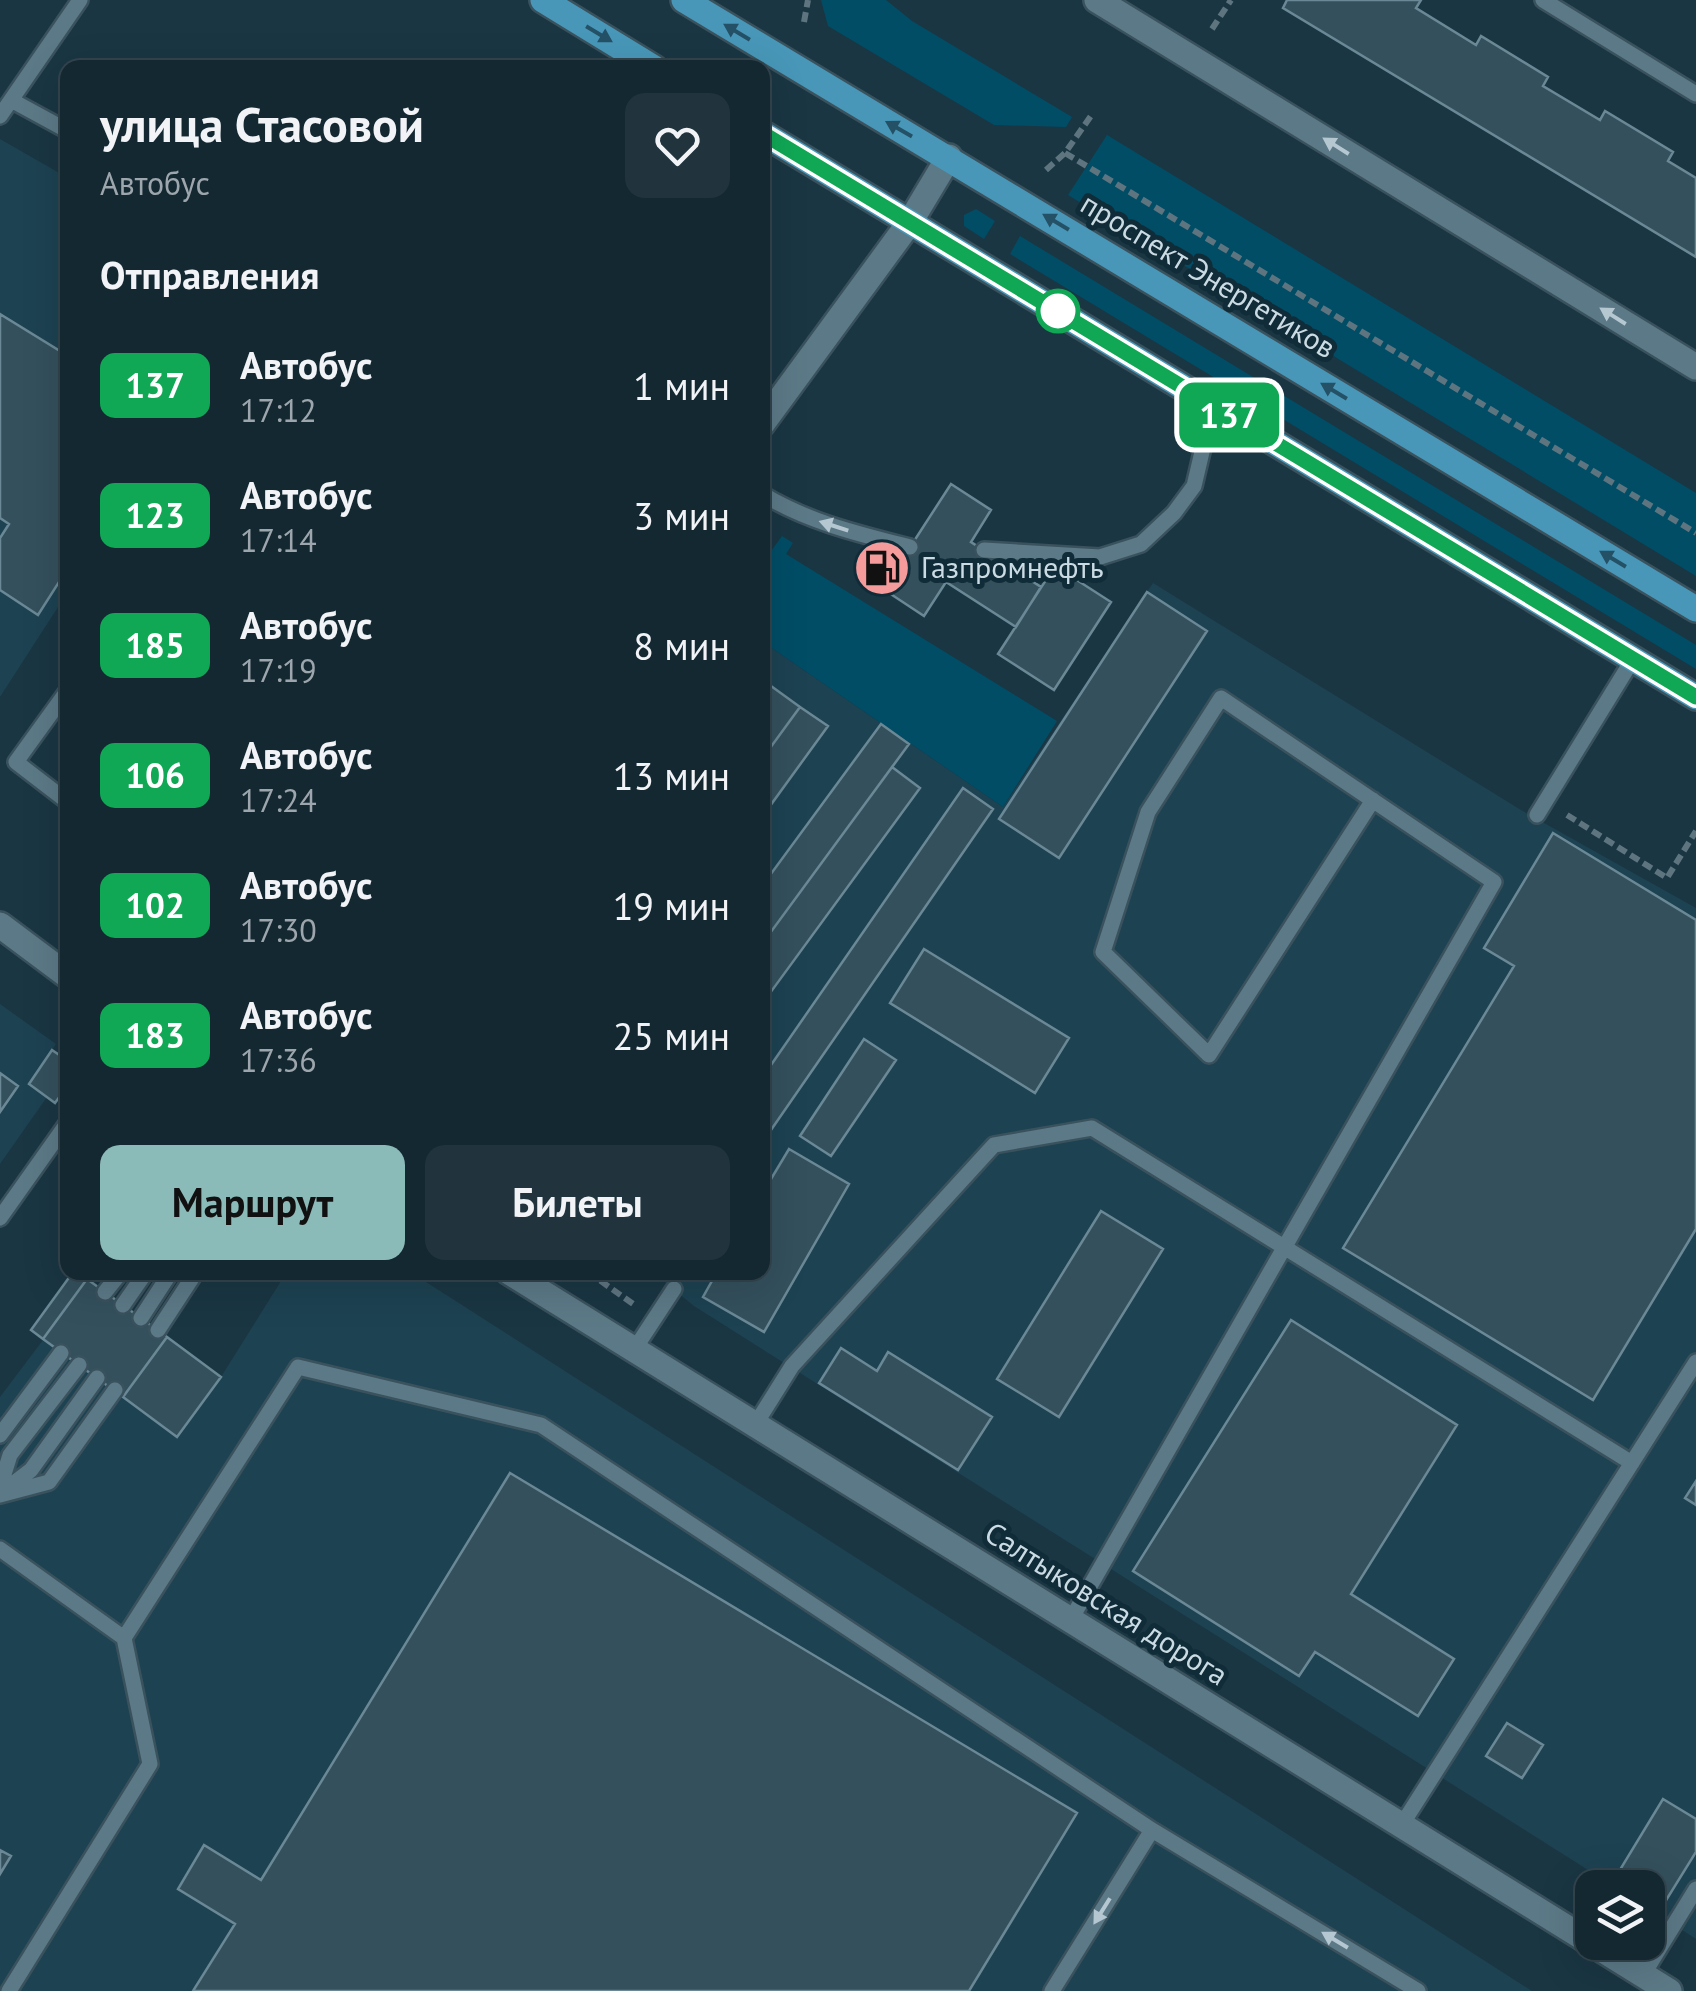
<!DOCTYPE html>
<html lang="ru">
<meta charset="utf-8">
<style>
:root{--surface:#142832;--page:#21343e;--text:#f1f3f6;--muted:#9da6ac;--line:#33444d;--accent:#8bbbb9}
body{margin:0;font-family:"PT Sans",sans-serif;background:var(--page);color:var(--text);height:100vh;display:flex;flex-direction:column;font-size:38px;white-space:nowrap}
*{box-sizing:border-box;margin:0}
p{font-size:32px;color:var(--muted)}
.icon{flex:none;width:55px;height:55px;fill:none;stroke:currentColor;stroke-width:2;stroke-linecap:round;stroke-linejoin:round}
.map{position:relative;flex:1;overflow:hidden}
.drawer{position:absolute;left:60px;top:60px;width:710px;height:1220px;display:flex;flex-direction:column;background:var(--surface);border-radius:20px;box-shadow:0 10px 40px #0002,0 0 0 2px var(--line)}
.drawer>*{flex:none}
.badge{padding:0 20px;border-radius:15px;font-size:35px;line-height:65px}
.buttons{position:absolute;left:1575px;top:1870px;display:grid;gap:20px}
.buttons a{display:grid;place-items:center;width:90px;height:90px;border-radius:20px;background:var(--surface);box-shadow:0 10px 40px #0002,0 0 0 2px var(--line);font-size:50px}
.map>.badge{position:absolute;translate:-50% -50%;box-shadow:0 0 0 5px #fff}
h2{padding:0 40px;font-size:38px;line-height:90px}
.round{display:grid;place-items:center;flex:none;width:105px;height:105px;border-radius:20px;background:var(--page)}
.head{display:flex;align-items:center;justify-content:space-between;height:170px;padding:0 40px}
h1{font-size:48px;font-weight:600;line-height:75px}
.action{display:flex;gap:20px;margin-top:auto;padding:20px 40px}
.action a{flex:1;height:115px;border-radius:20px;background:var(--accent);color:#111;font-size:40px;font-weight:600;line-height:115px;text-align:center}
.action a+a{background:var(--page);color:var(--text)}
ul{padding:0;list-style:none}
li{display:flex;align-items:center;gap:30px;height:130px;padding:0 40px}
li div{flex:1}
li b{display:block;font-size:38px}
li em{font-style:normal}
li .badge{min-width:110px;font-weight:700;text-align:center}
.map>svg:first-child{display:block}
.built{fill:#1d4252}
.green{fill:#014d66}
.building{fill:#34505d;stroke:#6a8896;stroke-width:2.5}
.lines{fill:none;stroke-linecap:round;stroke-linejoin:round}
.lane-casing{stroke:#3a525d;stroke-width:20}
.street-casing{stroke:#3a525d;stroke-width:30}
.primary-casing{stroke:#3a525d;stroke-width:30}
.path{stroke:#5e7580;stroke-width:6;stroke-dasharray:10 5;stroke-linecap:butt}
.lane{stroke:#5c7987;stroke-width:15}
.street{stroke:#5c7987;stroke-width:25}
.primary{stroke:#4897b8;stroke-width:25}
.oneway{fill:#245165}
.oneway2{fill:#b5c7d1}
.line-casing{stroke:#fff;stroke-width:22}
.line{stroke:#10a855;stroke-width:15}
.stop-dot{fill:#fff;stroke:#10a855;stroke-width:5}
.labels{text-anchor:middle;stroke-width:10;stroke-linejoin:round;paint-order:stroke}
.street-label{font-size:30px;fill:#cbdbe3;stroke:#102c38}
.poi-label{font-size:30px;fill:#cbdbe3;stroke:#102c38;text-anchor:start}
</style>
<div class="map">
<svg width="1696" height="1991" viewBox="0 0 1696 1991">
<rect width="100%" height="100%" fill="#1a3643"/>
<!-- built -->
<path class="built" d="M0,139L68,178L67,593L0,697Z
M1153,583L1521,810L1696,908V1939L1648,1908V1888L1615,1887L694,1306L661,1279H629L618,1273L762,1272L763,642L1003,807Z
M0,1004L56,1044L29,1084L47,1097L0,1164Z
M73,1273H79L221,1377L286,1273H412L1532,1991H0V1397L43,1340L31,1330Z"/>
<!-- green -->
<path class="green" d="M821,0H886L912,21L1072,117L1066,127L994,125L828,26Z
M1107,135L1696,493V576L1068,195Z
M976,209L995,221L984,239L964,226V215Z
M1020,236L1696,645V669L1010,254Z
M782,536L793,543L786,554L1057,721L1003,807L763,642V562Z"/>
<!-- building -->
<path class="building" d="M1287,0H1421L1416,8L1476,45L1481,36L1548,77L1543,86L1600,120L1605,111L1673,152L1668,161L1696,178V257L1283,8Z
M0,314L68,356V568L38,615L0,590V538L9,524L0,518Z
M951,484L991,510L971,542L1041,587L1016,627L946,582L924,616L883,589Z
M1055,566L1111,602L1054,690L998,654Z
M1147,592L1207,631L1059,858L999,819Z
M771,686L800,707L762,759V698Z
M800,707L828,726L762,817V759Z
M881,724L909,744L762,944V886Z
M892,767L920,788L762,1004V944Z
M963,788L993,809L762,1143V1078Z
M1553,833L1696,920V1229L1593,1400L1343,1248L1514,966L1484,948Z
M924,949L1069,1038L1035,1093L890,1003Z
M864,1039L896,1060L831,1156L800,1136Z
M52,1050L68,1061V1085L55,1103L29,1084Z
M0,1073L18,1086L0,1112Z
M789,1149L849,1184L764,1332L703,1297L717,1272H762V1194Z
M1101,1211L1163,1249L1059,1417L997,1379Z
M73,1272L87,1279L43,1339L31,1330Z
M630,1272H660L661,1278L629,1279Z
M87,1279L167,1337L123,1397L43,1339Z
M1291,1320L1457,1425L1351,1594L1454,1659L1418,1716L1315,1652L1299,1676L1133,1571Z
M167,1337L221,1377L177,1437L123,1397Z
M841,1348L877,1371L888,1352L992,1417L958,1470L819,1383Z
M510,1473L1077,1813L969,1991H193L235,1924L178,1889L204,1845L261,1880Z
M1696,1481V1505L1685,1498Z
M1507,1723L1543,1745L1522,1778L1486,1756Z
M1663,1799L1696,1819V1852L1665,1902L1648,1891V1888H1641L1618,1873Z
M0,1850L11,1856L0,1874Z"/>
<g class="lines">
<!-- lane casing -->
<g class="lane-casing">
<path id="lane" d="M1543,0L1696,94
M11,100L68,131
M0,116L80,0
M762,494C808,522 859,534 910,547
M984,550L1100,557L1141,544L1174,513L1194,486L1213,405
M68,690L16,762L68,802
M1537,815L1633,659
M0,1218L68,1122
M105,1292L121,1272
M123,1305L146,1272
M141,1318L171,1272
M158,1330L196,1272
M634,1350L674,1289
M755,1425L792,1366L994,1145L1092,1128L1632,1463
M0,1435L61,1353
M0,1487L10,1455L79,1365
M5,1490L31,1470L97,1378
M0,1495L49,1482L115,1390
M0,1549L124,1638
M1070,1621L1494,882L1221,698L1148,812L1103,952L1209,1055L1373,800
M1401,1826L1696,1362
M1643,1975L1696,1889
M9,1991L150,1764L124,1638L298,1367L541,1425L1152,1830L1418,1991
M1052,1991L1152,1830"/>
</g>
<!-- street casing -->
<g class="street-casing">
<path id="street" d="M1097,0L1696,367
M762,424L910,222L949,157
M0,925L68,976
M509,1272L1669,1991"/>
</g>
<!-- primary casing -->
<g class="primary-casing">
<path id="primary" d="M543,0L654,68
M684,0L1696,609
M762,133L1696,697"/>
</g>
<!-- path -->
<path class="path" d="M804,22L808,0
M1212,29L1231,0
M1065,153L1696,533
M1046,170L1065,153L1093,113
M1567,815L1667,878L1696,831
M588,1272L636,1306"/>
<!-- lane -->
<use href="#lane" class="lane"/>
<!-- street -->
<use href="#street" class="street"/>
<!-- primary -->
<use href="#primary" class="primary"/>
</g>
<!-- one-way arrows -->
<defs><path id="oneway-solid" d="M-6-.8H1V-3.2L6.5 0L1 3.2V.8H-6Z" transform="scale(2.5)"/></defs>
<g class="oneway">
<use href="#oneway-solid" transform="translate(737 32) rotate(-149)"/>
<use href="#oneway-solid" transform="translate(599 34) rotate(31)"/>
<use href="#oneway-solid" transform="translate(899 129) rotate(-150)"/>
<use href="#oneway-solid" transform="translate(1056 222) rotate(-149)"/>
<use href="#oneway-solid" transform="translate(1334 391) rotate(-149)"/>
<use href="#oneway-solid" transform="translate(1613 559) rotate(-149)"/>
</g>
<g class="oneway2">
<use href="#oneway-solid" transform="translate(1336 146) rotate(-148)"/>
<use href="#oneway-solid" transform="translate(1613 316) rotate(-148)"/>
<use href="#oneway-solid" transform="translate(834 526) rotate(-162)"/>
<use href="#oneway-solid" transform="translate(1102 1911) rotate(122)"/>
<use href="#oneway-solid" transform="translate(1335 1940) rotate(-149)"/>
</g>
<g class="lines">
<!-- line casing -->
<g class="line-casing">
<path id="line" d="M762,133L1696,697"/>
</g>
<!-- line -->
<use href="#line" class="line"/>
</g>
<!-- icons -->
<defs>
<g id="fuel-disc" transform="scale(2.875)"><circle r="9.5" fill="#f59b9c" stroke="#102c38"/><path d="M-5.5-6h7V0h2V4h1.3V-2.5L3-4.5l.8-.8L6-3V5H2.5V1h-1V6h-7ZM-4.2-4.7v3.2H.2V-4.7Z" fill="#111"/></g>
</defs>
<g fill-rule="evenodd">
<use href="#fuel-disc" x="882" y="568"/>
</g>
<!-- markers -->
<circle class="stop-dot" cx="1058" cy="311" r="20"/>
<g class="labels">
<!-- street labels -->
<g class="street-label">
<text transform="translate(1208 276) rotate(31)" y="10">проспект Энергетиков</text>
<text transform="translate(1106 1604) rotate(32)" y="10">Салтыковская дорога</text>
</g>
<!-- poi labels -->
<g class="poi-label">
<text x="921" y="578">Газпромнефть</text>
</g>
</g>
</svg>
<div class="buttons">
<a><svg class="icon" aria-label="layers" viewBox="0 0 24 24"><path d="M12 4l9 5-9 5-9-5zM3 14l9 5 9-5"/></svg></a>
</div>
<b class="badge" style="left:1229px;top:415px;background:#10a855;color:#fff">137</b>
<section class="drawer">
<div class="head"><div><h1>улица Стасовой</h1><p>Автобус</p></div><a class="round"><svg class="icon" aria-label="heart" viewBox="0 0 24 24"><path d="M12 20l-8-8c-3-5 5-10 8-4 3-6 11-1 8 4z"/></svg></a></div>
<h2>Отправления</h2>
<ul>
<li><span class="badge" style="background:#10a855;color:#fff">137</span><div><b>Автобус</b><p>17:12</p></div><em>1 мин</em></li>
<li><span class="badge" style="background:#10a855;color:#fff">123</span><div><b>Автобус</b><p>17:14</p></div><em>3 мин</em></li>
<li><span class="badge" style="background:#10a855;color:#fff">185</span><div><b>Автобус</b><p>17:19</p></div><em>8 мин</em></li>
<li><span class="badge" style="background:#10a855;color:#fff">106</span><div><b>Автобус</b><p>17:24</p></div><em>13 мин</em></li>
<li><span class="badge" style="background:#10a855;color:#fff">102</span><div><b>Автобус</b><p>17:30</p></div><em>19 мин</em></li>
<li><span class="badge" style="background:#10a855;color:#fff">183</span><div><b>Автобус</b><p>17:36</p></div><em>25 мин</em></li>
</ul>
<div class="action"><a>Маршрут</a><a>Билеты</a></div>
</section>
</div>
